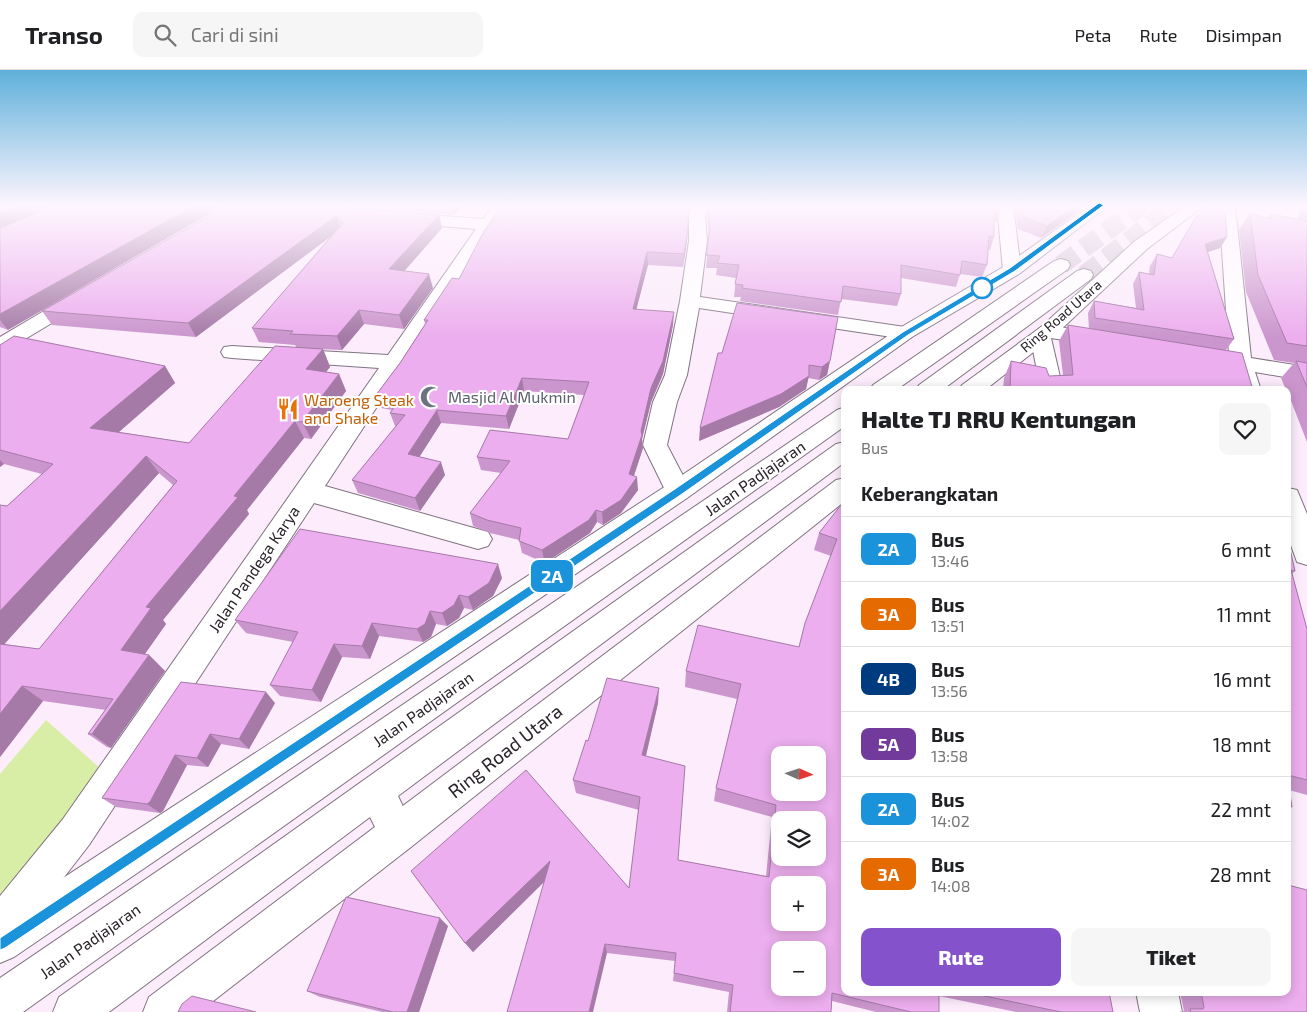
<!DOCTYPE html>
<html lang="id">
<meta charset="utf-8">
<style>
:root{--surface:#fff;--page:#f6f6f6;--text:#202124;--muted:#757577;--line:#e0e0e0;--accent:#8452cb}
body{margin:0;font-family:"Exo 2",sans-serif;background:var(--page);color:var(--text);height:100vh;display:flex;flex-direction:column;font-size:19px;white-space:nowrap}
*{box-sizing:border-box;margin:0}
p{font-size:16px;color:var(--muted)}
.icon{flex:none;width:28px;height:28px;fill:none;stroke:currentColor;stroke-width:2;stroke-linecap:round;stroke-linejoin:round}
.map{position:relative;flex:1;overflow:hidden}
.details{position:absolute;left:841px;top:316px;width:450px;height:610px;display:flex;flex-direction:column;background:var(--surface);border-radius:10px;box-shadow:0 2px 12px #0003}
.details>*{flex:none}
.badge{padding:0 10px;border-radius:8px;font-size:18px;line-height:32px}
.needle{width:32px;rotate:93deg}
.tools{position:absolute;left:771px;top:676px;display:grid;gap:10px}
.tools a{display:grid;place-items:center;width:55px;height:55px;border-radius:10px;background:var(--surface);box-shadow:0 2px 12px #0003;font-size:25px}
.map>.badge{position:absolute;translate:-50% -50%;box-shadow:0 0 0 2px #fff}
h2{padding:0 20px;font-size:19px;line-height:45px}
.round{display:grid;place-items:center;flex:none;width:52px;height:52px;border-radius:10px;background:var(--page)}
.head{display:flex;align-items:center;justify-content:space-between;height:85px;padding:0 20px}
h1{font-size:24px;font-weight:800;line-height:38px}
.button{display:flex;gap:10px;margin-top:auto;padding:10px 20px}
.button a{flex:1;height:58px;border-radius:10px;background:var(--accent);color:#fff;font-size:20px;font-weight:800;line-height:58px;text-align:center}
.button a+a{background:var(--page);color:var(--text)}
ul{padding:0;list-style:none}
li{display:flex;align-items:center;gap:15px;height:65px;padding:0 20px;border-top:1px solid var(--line)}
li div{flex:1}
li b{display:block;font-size:19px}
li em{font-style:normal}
li .badge{min-width:55px;font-weight:700;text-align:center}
header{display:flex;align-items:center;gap:30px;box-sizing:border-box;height:70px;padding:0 25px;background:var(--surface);border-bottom:1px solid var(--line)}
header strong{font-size:24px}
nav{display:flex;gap:28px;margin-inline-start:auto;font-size:18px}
.search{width:350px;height:45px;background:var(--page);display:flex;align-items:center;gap:12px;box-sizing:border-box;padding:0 18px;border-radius:10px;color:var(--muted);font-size:19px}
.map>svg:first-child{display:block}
.green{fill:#d8eea6}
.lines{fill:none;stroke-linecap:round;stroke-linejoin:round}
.highway-tunnel{stroke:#d2c4d2;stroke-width:19;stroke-dasharray:19 9;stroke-linecap:butt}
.street-casing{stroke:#817381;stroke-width:2}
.secondary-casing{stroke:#817381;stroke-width:2}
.highway-casing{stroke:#817381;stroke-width:2}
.street{fill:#fff;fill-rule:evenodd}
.secondary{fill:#fff;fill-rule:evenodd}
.highway{fill:#fff;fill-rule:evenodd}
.wall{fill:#cb96cd;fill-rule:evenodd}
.shaded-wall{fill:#a57aa7}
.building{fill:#ecaeee;stroke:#a57aa7;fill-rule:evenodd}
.line{fill:#1a93db;stroke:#fff}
.stop-dot{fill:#fff;stroke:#1a93db;stroke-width:2.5}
.labels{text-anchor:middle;stroke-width:4;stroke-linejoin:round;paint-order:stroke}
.far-street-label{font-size:14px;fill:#2a242a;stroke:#fff}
.worship-label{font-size:16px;fill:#5b616d;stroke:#fff;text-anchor:start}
.food-label{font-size:16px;fill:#c56008;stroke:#fff;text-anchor:start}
.street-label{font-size:16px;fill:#2a242a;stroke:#fff}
.near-street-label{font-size:19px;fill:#2a242a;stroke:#fff}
</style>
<header>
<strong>Transo</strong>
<div class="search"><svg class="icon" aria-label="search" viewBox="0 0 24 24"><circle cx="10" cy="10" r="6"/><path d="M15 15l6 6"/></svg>Cari di sini</div>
<nav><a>Peta</a><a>Rute</a><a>Disimpan</a></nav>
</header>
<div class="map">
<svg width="1307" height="942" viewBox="0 0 1307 942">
<rect width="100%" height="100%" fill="#fcecfc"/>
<!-- green -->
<path class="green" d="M46,650L102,700L0,850V704Z"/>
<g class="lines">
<!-- highway-tunnel -->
<path class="highway-tunnel" d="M1061,195L1142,135
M1084,205L1175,135"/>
<!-- street casing -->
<g class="street-casing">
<path id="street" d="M493,135H509L325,416L488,462L492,469L488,476L478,479L314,433L89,775L14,872L0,878V826L63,749L379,298L232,288L224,287L221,282L224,277L232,276L388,285L476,159L402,153L396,152L393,148L396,144L402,143L483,149Z
M693,135H709L705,145L707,171L700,227L905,257L912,259L915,263L912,267L905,269L699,238L687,305L677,332L667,375L691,421L687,428L678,430L669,428L643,375L653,332L665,305L680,231L689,171V145Z
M997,135H1013L1021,200L1019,204L1012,206L1005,204L1003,200Z
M1219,135H1235L1251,288L1307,297V311L1255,302L1261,320H1239L1232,299L1199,293L1196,288L1199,283L1207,282L1229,285Z
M78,223L85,225L88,229L85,233L7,280L0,282V267L71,225Z
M1048,255L1101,264L1108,266L1112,270L1108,274L1101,276L1051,268L1063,320H1041L1030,266L1041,257Z
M1288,418L1297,420L1307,444V495L1297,492L1288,467Z
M1136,922H1178L1182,942H1140Z"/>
</g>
<!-- secondary casing -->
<g class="secondary-casing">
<path id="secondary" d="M1091,135H1109L1019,204L912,267L687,428L14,887L0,893V849L669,414L898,259L1005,196Z
M1187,135H1205L1147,179L1055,265L985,320H959L962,315L1041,257L1135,171Z
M845,408V431L411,777L199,942H143L149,927L836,410Z"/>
</g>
<!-- highway casing -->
<g class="highway-casing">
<path id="highway" d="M1061,189L1068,191L1070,195L1068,199L896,320H870L873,315L1054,191Z
M1084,199L1091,201L1093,205L1091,209L942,320H916L919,315L1077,201Z
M845,337V356L23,942H0V908L837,340Z
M845,372V392L398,726L416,764L411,777L398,782L385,777L370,747L109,942H53L59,927L836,374Z"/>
</g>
<!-- street -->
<use href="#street" class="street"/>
<!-- secondary -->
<use href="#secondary" class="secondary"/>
<!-- highway -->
<use href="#highway" class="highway"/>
</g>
<!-- wall -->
<path class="wall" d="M0,135L8,260L0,257Z
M334,135H463L454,145Z
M691,135L688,144L687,171L683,197L648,195L636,240L673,255L663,304L651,332L642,369L643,378L634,406L638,420L621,443L603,455L597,452L590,463L545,493L522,483L519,470L490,463L473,456L470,443L501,403L481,400L477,387L568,369L584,325L524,321L509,359L441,353L419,387L445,405L420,441L358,423L352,410L396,356H395L390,343L392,340L381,338L376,325L400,293L425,254L424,250L459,209Z
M708,135H1001V139L997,152L994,151V167L990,180L988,179L987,195L982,207L960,204L956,217L901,208V224L897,236L841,229L838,245L740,231L741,227H734L736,208L716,205L717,198H706L709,167L707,145Z
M1014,135H1080L1075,144L1041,168L1018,159Z
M1299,135H1307V372L1288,323V320H1286L1281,308L1294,293L1274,290L1246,222L1239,160L1250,143L1268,148L1271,144L1298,149Z
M324,136L439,145L442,158L404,201L433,218L404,259L364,254L342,280L318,279H323L330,297L326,302L339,304L346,321L311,369L304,368L247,440L249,444L163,550L166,554L145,584L149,585L165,601L111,678L107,677L88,664L106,640L43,631L0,687L7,436L42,404L4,394L0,397V275L165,296L175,313L119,362L189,373L297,278L295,275L259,272L252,258L331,166L196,267L52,255L42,241ZM159,403L173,415L39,579L4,574Z
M1227,167L1220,178L1208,182L1234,269L1225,281L1253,320H1003L1004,308L1011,291L1049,306L1063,305L1059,271L1068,255L1089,259L1088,243L1094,231L1136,238L1133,214L1139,202L1149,204L1150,196L1157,184L1172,188Z
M838,247L827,305L819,310L808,308L806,319L779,337L699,371L722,283Z
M845,430V922H1109L1113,942H1016L939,926V942H876L832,931L831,942H727L729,922L673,911L675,891L607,883L544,812L473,882L465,873L411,801L629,818L639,740L576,723L573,710L588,671L658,633L646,686L678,790L766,806L772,747L714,731L716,718L737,629L685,617L686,601L799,577L805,553L831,486L814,480L819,463Z
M1288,470L1295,501L1292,504L1307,559V725L1289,720L1292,737L1288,739Z
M502,508L493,526L473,540L464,538L459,548L447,556L436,554L431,567L423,572L379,566L370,589L342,587L321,632L280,626L270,615L293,572L246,563L235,550Z
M181,612L275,633L249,679L221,674L208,697L187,695L163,741L160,743L116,737L102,728Z
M448,856L419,942H382L320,927L307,921Z
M1180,922H1288L1307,942H1178L1184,941Z"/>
<!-- shaded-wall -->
<path class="shaded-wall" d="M19,135H57L0,161V143Z
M196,135H225L8,260L0,250V244Z
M452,135H463L454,145Z
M688,135H691L687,145Z
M1077,135H1080L1075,144L1041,168L1047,156Z
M439,145L442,158L394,213L389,199Z
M336,146L341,159L196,267L188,253Z
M688,159L687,171L683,197L684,184Z
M1227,167L1220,178L1198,185L1205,174Z
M647,182L648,195L633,252V239Z
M429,204L433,218L404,259L399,245Z
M359,240L364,254L342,280L337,266Z
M674,242L673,255L663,304L651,332L642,369L643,378L630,417L629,404L641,361L651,318Z
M323,279L330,297L314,317L306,299Z
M830,291L827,305L819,310L822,297Z
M165,296L175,313L104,375L90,358Z
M339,304L346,321L311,369L302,352Z
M809,306L806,319L779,337L699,371L700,358Z
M522,308L524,321L509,359L506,346Z
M437,340L441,353L413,397L408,384Z
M295,351L304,368L247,440L249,444L163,550L166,554L137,595L121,580L146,537L234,426Z
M146,386L159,403L0,579V541Z
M0,390L4,394L0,397Z
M441,392L445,405L420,441L415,428Z
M637,407L638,420L621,443L603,455L602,442Z
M596,440L597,452L590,463L545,493L542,480Z
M498,494L502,508L493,526L473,540L468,527Z
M459,525L464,538L459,548L447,556L442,543Z
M430,541L436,554L431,567L423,572L417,559Z
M372,553L379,566L370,589L362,576Z
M334,574L342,587L321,632L312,620Z
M149,585L165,601L111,678L92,664Z
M22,616L43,631L0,687V644Z
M659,618L658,633L643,698L642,685Z
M266,622L275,633L249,679L239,669Z
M210,664L221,674L208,697L197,688Z
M175,685L187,695L163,741L160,743L147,734Z
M550,791L554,802L473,882L465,873Z
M440,848L448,856L419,942H407Z
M605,874L607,883L593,942H589Z"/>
<!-- building -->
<path class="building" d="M0,135H19L0,143Z
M55,135H196L0,244V158Z
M228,135H318L439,145L389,199L429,204L399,245L359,240L337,266L290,264L293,261L252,258L343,153L336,146L188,253L42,241Z
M502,135H688V159L684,184L647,182L633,239L674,242L663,291L651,318L641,361L642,365L629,404L637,407L621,430L602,442L596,440L589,450L542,480L519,471L521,458L487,450L470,443L510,391L477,387L490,360L568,369L589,312L522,308L506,346L437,340L408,384L441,392L415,428L352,410L405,345L390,343L400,329L376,325L400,293L428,250H424L452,208L459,209L483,163Z
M708,135H1001V139L994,137V167L989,166L987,195L962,191L960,205L901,195V224L843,216L841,232L742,218L743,215L735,214L739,195L717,193L720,186L706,185L710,159Z
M1021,135H1077L1047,156L1023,147Z
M1205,137L1225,142L1227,167L1205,174L1234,269L1095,248L1094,231L1144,240L1139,202L1154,205L1157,184L1172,188L1197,145L1200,146Z
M1250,143L1271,149V144L1307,151V150V276L1287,273L1258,205Z
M737,233L838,247L830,291L822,297L809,295V306L781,324L700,358L718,283H722Z
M1068,255L1242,283L1253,320H1010L1011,291L1046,298L1049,306L1073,305Z
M14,266L165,296L90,358L189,373L275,276L323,279L306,299L339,304L302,352L295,351L234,426L238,427L146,537L151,538L121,580L149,585L92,664H88L113,629L22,616L0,644V574L39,579L177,411L146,386L0,541V435L7,436L53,394L0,380V275Z
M1296,291L1307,293V317Z
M845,430V922H939V942H911L832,923L831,942H730L733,915L674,903L676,883L605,874L589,942H507L550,791L465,873L411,801L526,700L629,818L640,727L573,710L586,670L588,671L607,608L659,618L642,685L685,696L678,790L769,807L776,735L716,718L741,614L686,601L698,555L799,577L805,553L837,469L819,463ZM780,685H818V722H780ZM780,750H818V788H780ZM780,815H818V852H780ZM780,880H818V918H780Z
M300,459L498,494L489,513L468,527L459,525L454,535L442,543L430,541L425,554L417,559L372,553L362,576L334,574L312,620L270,615L298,562L235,550Z
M1288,470L1295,501L1291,500L1307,559V710L1288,705Z
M181,612L266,622L239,669L210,664L197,688L175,685L150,732L147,734L102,728Z
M1288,711L1292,737L1288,735Z
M1288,815L1307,820V942H1191L1190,939H1203L1204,937L1201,922H1288Z
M346,827L440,848L407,942H393L307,921Z
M966,922H1109L1113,942H1061Z
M192,926L256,942H178L182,934Z"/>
<!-- sky -->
<linearGradient id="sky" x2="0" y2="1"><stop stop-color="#5fb0db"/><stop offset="0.51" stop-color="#fef6fe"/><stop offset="1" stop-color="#fef6fe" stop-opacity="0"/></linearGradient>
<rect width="1307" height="267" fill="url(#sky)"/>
<!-- line -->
<path class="line" d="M1099,133L1104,135L1015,201L908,265L682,424L5,878L0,880V868L675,419L903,262L1010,198Z"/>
<!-- icons -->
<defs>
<g id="mosque-bare" transform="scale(1.725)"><path d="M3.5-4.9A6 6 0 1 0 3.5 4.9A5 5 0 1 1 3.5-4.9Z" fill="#6b7280" stroke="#fff" stroke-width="2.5" paint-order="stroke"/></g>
<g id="restaurant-bare" transform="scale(1.725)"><path d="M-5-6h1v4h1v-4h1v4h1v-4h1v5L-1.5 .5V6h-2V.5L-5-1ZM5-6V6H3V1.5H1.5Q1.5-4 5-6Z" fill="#e8710a" stroke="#fff" stroke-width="2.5" paint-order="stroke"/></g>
</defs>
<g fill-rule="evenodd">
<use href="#mosque-bare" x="431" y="327"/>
<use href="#restaurant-bare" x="288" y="339"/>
</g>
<!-- markers -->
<circle class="stop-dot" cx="982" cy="218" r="10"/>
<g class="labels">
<!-- far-street labels -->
<g class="far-street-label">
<text transform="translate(1061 246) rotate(-41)" y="5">Ring Road Utara</text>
</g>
<!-- worship labels -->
<g class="worship-label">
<text x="448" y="333">Masjid Al Mukmin</text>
</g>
<!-- food labels -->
<g class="food-label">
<text x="304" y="336">Waroeng Steak<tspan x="304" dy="18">and Shake</tspan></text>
</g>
<!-- street labels -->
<g class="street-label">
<text transform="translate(755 408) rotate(-35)" y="6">Jalan Padjajaran</text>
<text transform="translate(254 499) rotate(-56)" y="6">Jalan Pandega Karya</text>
<text transform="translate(423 639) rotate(-35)" y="6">Jalan Padjajaran</text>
<text transform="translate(90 871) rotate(-35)" y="6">Jalan Padjajaran</text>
</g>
<!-- near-street labels -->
<g class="near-street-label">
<text transform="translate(505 681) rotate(-38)" y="7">Ring Road Utara</text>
</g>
</g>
</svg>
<div class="tools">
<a><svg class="needle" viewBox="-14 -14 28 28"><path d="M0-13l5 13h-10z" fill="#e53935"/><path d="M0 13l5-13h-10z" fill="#757577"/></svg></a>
<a><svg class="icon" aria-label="layers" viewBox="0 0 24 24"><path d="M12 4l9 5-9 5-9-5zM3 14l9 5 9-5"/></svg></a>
<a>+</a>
<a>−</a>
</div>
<b class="badge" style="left:552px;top:506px;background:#1a93db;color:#fff">2A</b>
<section class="details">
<div class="head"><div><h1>Halte TJ RRU Kentungan</h1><p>Bus</p></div><a class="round"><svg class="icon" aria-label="heart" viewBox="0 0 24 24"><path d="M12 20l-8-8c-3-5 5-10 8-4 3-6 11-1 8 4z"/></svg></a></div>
<h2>Keberangkatan</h2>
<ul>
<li><span class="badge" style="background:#1a93db;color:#fff">2A</span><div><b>Bus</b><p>13:46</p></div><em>6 mnt</em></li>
<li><span class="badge" style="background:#e56a00;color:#fff">3A</span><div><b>Bus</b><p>13:51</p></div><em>11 mnt</em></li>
<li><span class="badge" style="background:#003b80;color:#fff">4B</span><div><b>Bus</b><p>13:56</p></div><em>16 mnt</em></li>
<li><span class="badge" style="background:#723a9b;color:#fff">5A</span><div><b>Bus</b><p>13:58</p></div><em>18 mnt</em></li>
<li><span class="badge" style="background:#1a93db;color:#fff">2A</span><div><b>Bus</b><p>14:02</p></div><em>22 mnt</em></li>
<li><span class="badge" style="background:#e56a00;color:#fff">3A</span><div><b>Bus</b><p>14:08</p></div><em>28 mnt</em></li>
</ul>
<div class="button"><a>Rute</a><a>Tiket</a></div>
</section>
</div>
